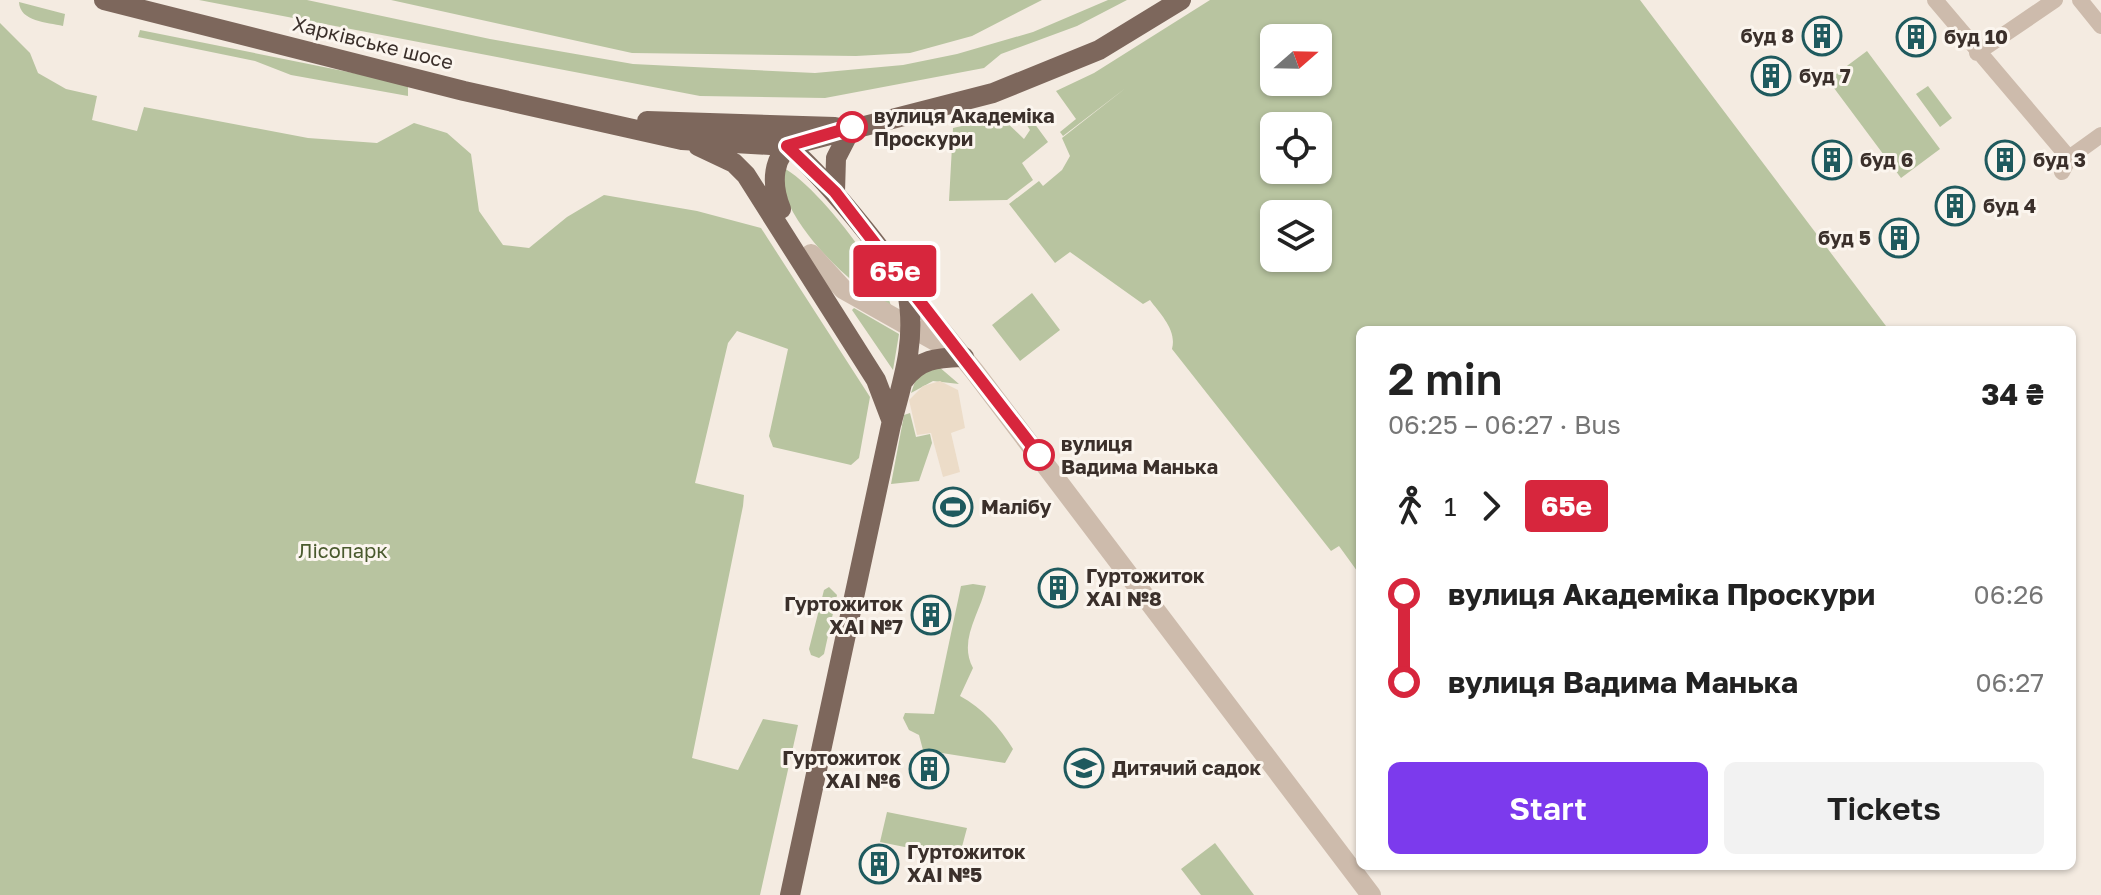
<!DOCTYPE html>
<meta charset="utf-8">
<style>
:root{--surface:#fff;--page:#f2f2f2;--text:#222;--muted:#767676;--accent:#7c3aed}
body{margin:0;font-family:"Golos Text",sans-serif;background:var(--page);color:var(--text);height:100vh;display:flex;flex-direction:column;font-size:30px;white-space:nowrap}
*{box-sizing:border-box;margin:0}
p{font-size:26px;color:var(--muted)}
.icon{flex:none;width:44px;height:44px;fill:none;stroke:currentColor;stroke-width:2;stroke-linecap:round;stroke-linejoin:round}
.map{position:relative;flex:1;overflow:hidden}
.side{position:absolute;left:1356px;top:326px;width:720px;height:544px;display:flex;flex-direction:column;background:var(--surface);border-radius:12px;box-shadow:0 2px 6px #0004}
.side>*{flex:none}
.badge{padding:0 16px;border-radius:6px;font-size:28px;line-height:52px}
.needle{width:52px;rotate:70deg}
.controls{position:absolute;left:1260px;top:24px;display:grid;gap:16px}
.controls a{display:grid;place-items:center;width:72px;height:72px;border-radius:12px;background:var(--surface);box-shadow:0 2px 6px #0004;font-size:40px}
.map>.badge{position:absolute;translate:-50% -50%;box-shadow:0 0 0 4px #fff}
.legs{display:flex;align-items:center;gap:12px;height:88px;padding:0 32px;font-size:26px}
.legs p{margin-inline-start:auto}
.summary{display:flex;align-items:center;justify-content:space-between;height:136px;padding:0 32px}
h1{font-size:44px;font-weight:600;line-height:60px}
.action{display:flex;gap:16px;margin-top:auto;padding:16px 32px}
.action a{flex:1;height:92px;border-radius:12px;background:var(--accent);color:#fff;font-size:32px;font-weight:600;line-height:92px;text-align:center}
.action a+a{background:var(--page);color:var(--text)}
ul{padding:0 32px;list-style:none}
li{display:flex;align-items:center;gap:28px;height:88px;font-size:30px}
li i{display:grid;place-items:center;width:12px;height:100%;margin:0 10px;background:currentColor}
li i::after{content:'';width:20px;height:20px;margin:-10px;border:6px solid;border-radius:50%;background:var(--surface)}
li p{margin-inline-start:auto}
li:first-child i{background:linear-gradient(#0000 50%,currentColor 0)}
li:last-child i{background:linear-gradient(currentColor 50%,#0000 0)}
.map>svg:first-child{display:block}
.green{fill:#b8c4a0;fill-rule:evenodd}
.plaza{fill:#ecdcc8}
.lines{fill:none;stroke-linecap:round;stroke-linejoin:round}
.minor{stroke:#cdbbac;stroke-width:16}
.tertiary{stroke:#cdbbac;stroke-width:20}
.primary{stroke:#7d675c;stroke-width:20}
.line-1-casing{stroke:#fff;stroke-width:18}
.line-1{stroke:#d7263d;stroke-width:12}
.stop-1-dot{fill:#fff;stroke:#d7263d;stroke-width:4}
.labels{text-anchor:middle;stroke-width:6;stroke-linejoin:round;paint-order:stroke}
.poi-label{font-size:20px;font-weight:bold;fill:#3b302b;stroke:#fbf5ee;text-anchor:start}
.street-label{font-size:20px;fill:#3b302b;stroke:#fbf5ee}
.stop-label{font-size:20px;font-weight:bold;fill:#3b302b;stroke:#fbf5ee;text-anchor:start}
.park-label{font-size:20px;fill:#4a5a2e;stroke:#fbf5ee}
</style>
<div class="map">
<svg width="2101" height="895" viewBox="0 0 2101 895">
<rect width="100%" height="100%" fill="#f4ebe1"/>
<!-- green -->
<path class="green" d="M199,0H307L490,39L633,64L815,73L903,65L957,54L1033,32L1108,0H1127L1077,26L1001,54L984,68L825,98L700,96Z
M391,0H1042L972,36L910,53L856,56L632,53Z
M1210,0H1640L1889,330H1360V575L1339,546L1331,551L1172,349C1177,330 1161,315 1150,300L1143,304L1070,252L1055,263L1009,204L1039,181L1043,186L1062,170L1070,156L1062,138L1127,87L1063,136L1060,132L1076,119L1056,91L1094,73ZM1274,38H1318V82H1274ZM1274,126H1318V170H1274ZM1274,214H1318V258H1274Z
M19,2L65,14L63,26C47,22 20,22 19,2Z
M0,23L30,53L38,73L66,89L97,96L92,120L137,131L144,107L308,138L377,143L414,123L447,133L471,154L479,211L503,245L529,248L567,217L604,195L697,211L761,228L870,397L859,458L851,465L773,447L769,436L788,349L737,331L728,343L695,483L744,495L743,506L692,758L738,770L763,719L798,725L760,895H0Z
M140,30L408,84V96L291,75L255,61L138,37Z
M1867,51L1940,149L1901,178L1828,80Z
M1928,86L1952,118L1940,127L1916,94Z
M1026,112L1048,142L1022,163L1033,180L1007,200L949,201L953,128L1001,117L1024,139L1030,130L1020,114Z
M782,167C816,184 885,273 892,310C852,285 805,242 786,198C782,189 783,176 782,167Z
M1032,293L1060,330L1020,361L992,325Z
M854,308L899,334L893,370L852,310Z
M938,366L959,384L933,381L911,393L918,373Z
M910,413L916,437L930,434L932,443L919,481L891,484L904,415Z
M973,584L986,586C980,614 958,640 973,668L960,696C982,708 1000,727 1013,749L1005,763L923,750L919,735L909,730L903,718L905,713L934,714L961,586Z
M829,587L837,595L824,654L819,658L811,655L809,649L824,590Z
M887,812L967,828L959,858L880,842Z
M1215,843L1254,895H1201L1181,869Z"/>
<!-- plaza -->
<path class="plaza" d="M940,381L958,390L965,428L951,433L960,472L943,477L931,433L917,435L909,400L923,386Z"/>
<g class="lines">
<!-- minor -->
<path class="minor" d="M1935,0L2069,158L2062,172
M2080,0L2101,26
M1977,53L2055,0
M2069,158L2101,135"/>
<!-- tertiary -->
<path class="tertiary" d="M811,254L843,289L955,352
M907,288L975,372L1371,895"/>
<!-- primary -->
<path class="primary" d="M104,0L464,91L682,140L787,146L993,93L1099,50L1181,0
M647,121L835,127
M728,126C747,132 770,136 787,146C808,158 903,271 907,292C917,339 903,380 891,425L790,895
M698,146L734,163L746,175L876,380L892,422
M835,192L836,158L852,127
M781,209C771,184 771,156 797,139
M904,380C920,358 938,358 964,357"/>
</g>
<g class="lines">
<!-- line-1 casing -->
<g class="line-1-casing">
<path id="line-1" d="M852,127L787,146L835,192L1039,455"/>
</g>
<!-- line-1 -->
<use href="#line-1" class="line-1"/>
</g>
<!-- icons -->
<defs>
<g id="building-ring" transform="scale(2)"><circle r="9.5" fill="#fbf5ee" stroke="#1f5a5e" stroke-width="1.5"/><path d="M-4-6H4V6H1V3H-1V6H-4ZM-2.5-4.3h1.7v1.8h-1.7ZM.8-4.3h1.7v1.8H.8ZM-2.5-1h1.7V.8h-1.7ZM.8-1h1.7V.8H.8Z" fill="#1f5a5e"/></g>
<g id="stadium-ring" transform="scale(2)"><circle r="9.5" fill="#fbf5ee" stroke="#1f5a5e" stroke-width="1.5"/><path d="M0-5a6.5 5 0 1 0 0 10a6.5 5 0 1 0 0-10ZM-3.5-1.8h7v3.6h-7Z" fill="#1f5a5e"/></g>
<g id="school-ring" transform="scale(2)"><circle r="9.5" fill="#fbf5ee" stroke="#1f5a5e" stroke-width="1.5"/><path d="M0-5L7-2L0 1L-7-2ZM-4 1L0 2.5L4 1V4Q0 6-4 4Z" fill="#1f5a5e"/></g>
</defs>
<g fill-rule="evenodd">
<use href="#building-ring" x="1822" y="36"/>
<use href="#building-ring" x="1916" y="37"/>
<use href="#building-ring" x="1771" y="76"/>
<use href="#building-ring" x="1832" y="160"/>
<use href="#building-ring" x="2005" y="160"/>
<use href="#building-ring" x="1955" y="206"/>
<use href="#building-ring" x="1899" y="238"/>
<use href="#stadium-ring" x="953" y="507"/>
<use href="#building-ring" x="1058" y="588"/>
<use href="#building-ring" x="931" y="615"/>
<use href="#school-ring" x="1084" y="768"/>
<use href="#building-ring" x="929" y="769"/>
<use href="#building-ring" x="879" y="864"/>
</g>
<!-- markers -->
<g class="stop-1-dot">
<circle cx="852" cy="127" r="14"/>
<circle cx="1039" cy="455" r="14"/>
</g>
<g class="labels">
<!-- poi labels -->
<g class="poi-label">
<text x="1794" y="43" text-anchor="end">буд 8</text>
<text x="1944" y="44">буд 10</text>
<text x="1799" y="83">буд 7</text>
<text x="1860" y="167">буд 6</text>
<text x="2033" y="167">буд 3</text>
<text x="1983" y="213">буд 4</text>
<text x="1871" y="245" text-anchor="end">буд 5</text>
<text x="981" y="514">Малібу</text>
<text x="1086" y="583">Гуртожиток<tspan x="1086" dy="23">ХАІ №8</tspan></text>
<text x="903" y="611" text-anchor="end">Гуртожиток<tspan x="903" dy="23">ХАІ №7</tspan></text>
<text x="901" y="765" text-anchor="end">Гуртожиток<tspan x="901" dy="23">ХАІ №6</tspan></text>
<text x="1112" y="775">Дитячий садок</text>
<text x="907" y="859">Гуртожиток<tspan x="907" dy="23">ХАІ №5</tspan></text>
</g>
<!-- street labels -->
<g class="street-label">
<text transform="translate(373 43) rotate(14)" y="7">Харківське шосе</text>
</g>
<!-- stop labels -->
<g class="stop-label">
<text x="874" y="123">вулиця Академіка<tspan x="874" dy="23">Проскури</tspan></text>
<text x="1061" y="451">вулиця<tspan x="1061" dy="23">Вадима Манька</tspan></text>
</g>
<!-- park labels -->
<g class="park-label">
<text x="343" y="558">Лісопарк</text>
</g>
</g>
</svg>
<div class="controls">
<a><svg class="needle" viewBox="-14 -14 28 28"><path d="M0-13l5 13h-10z" fill="#e53935"/><path d="M0 13l5-13h-10z" fill="#767676"/></svg></a>
<a><svg class="icon" aria-label="locate" viewBox="0 0 24 24"><circle cx="12" cy="12" r="6"/><path d="M12 2v4M12 18v4M2 12h4M18 12h4"/></svg></a>
<a><svg class="icon" aria-label="layers" viewBox="0 0 24 24"><path d="M12 4l9 5-9 5-9-5zM3 14l9 5 9-5"/></svg></a>
</div>
<b class="badge" style="left:895px;top:271px;background:#d7263d;color:#fff">65е</b>
<section class="side">
<div class="summary"><div><h1>2 min</h1><p>06:25 – 06:27 · Bus</p></div><b>34 ₴</b></div>
<div class="legs"><svg class="icon" aria-label="walk" viewBox="0 0 24 24"><circle cx="13" cy="4" r="2"/><path d="M13 8l-2 6 4 7M11 14l-3 7M7 12l3-4h3l4 4"/></svg>1<svg class="icon" aria-label="forward" viewBox="0 0 24 24"><path d="M9 5l7 7-7 7"/></svg><b class="badge" style="background:#d7263d;color:#fff">65е</b></div>
<ul>
<li><i style="color:#d7263d"></i><b>вулиця Академіка Проскури</b><p>06:26</p></li>
<li><i style="color:#d7263d"></i><b>вулиця Вадима Манька</b><p>06:27</p></li>
</ul>
<div class="action"><a>Start</a><a>Tickets</a></div>
</section>
</div>
